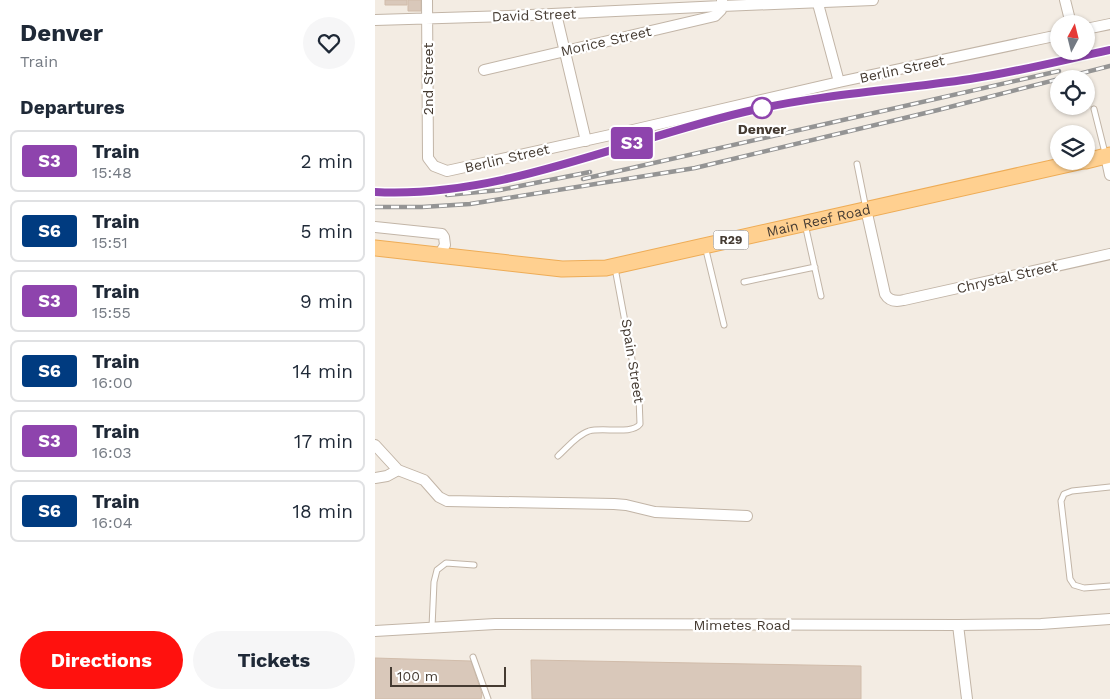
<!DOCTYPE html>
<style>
:root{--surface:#fff;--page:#f6f6f7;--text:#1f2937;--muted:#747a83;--line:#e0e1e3;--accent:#ff110e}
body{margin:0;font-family:"Work Sans",sans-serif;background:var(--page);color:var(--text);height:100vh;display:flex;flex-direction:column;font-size:19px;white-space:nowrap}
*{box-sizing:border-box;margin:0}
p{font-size:16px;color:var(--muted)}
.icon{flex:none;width:28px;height:28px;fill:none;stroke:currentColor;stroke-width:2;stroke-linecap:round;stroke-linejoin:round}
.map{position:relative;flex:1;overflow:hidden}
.side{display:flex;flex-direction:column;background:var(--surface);width:375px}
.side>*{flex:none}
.badge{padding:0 10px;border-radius:4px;font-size:18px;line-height:32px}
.needle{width:32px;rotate:7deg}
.controls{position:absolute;left:675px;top:15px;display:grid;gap:10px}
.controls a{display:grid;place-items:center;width:45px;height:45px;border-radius:50%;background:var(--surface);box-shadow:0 1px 4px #0004;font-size:25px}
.scale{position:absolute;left:15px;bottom:12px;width:116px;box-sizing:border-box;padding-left:5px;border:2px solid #453b32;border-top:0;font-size:14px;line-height:18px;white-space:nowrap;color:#453b32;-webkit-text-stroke:4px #fff;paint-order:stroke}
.map>.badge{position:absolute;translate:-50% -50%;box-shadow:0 0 0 2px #fff}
h2{padding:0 20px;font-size:19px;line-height:45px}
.round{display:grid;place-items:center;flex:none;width:52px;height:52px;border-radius:26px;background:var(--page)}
.summary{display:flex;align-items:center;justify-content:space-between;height:85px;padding:0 20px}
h1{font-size:24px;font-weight:700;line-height:38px}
.button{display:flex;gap:10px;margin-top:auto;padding:10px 20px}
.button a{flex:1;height:58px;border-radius:30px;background:var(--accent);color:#fff;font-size:20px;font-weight:700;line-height:58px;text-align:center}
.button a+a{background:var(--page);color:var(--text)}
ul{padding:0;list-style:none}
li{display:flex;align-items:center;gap:15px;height:62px;margin:0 10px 8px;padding:0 10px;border:2px solid var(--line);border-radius:8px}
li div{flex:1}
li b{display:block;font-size:19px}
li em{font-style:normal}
li .badge{min-width:55px;font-weight:700;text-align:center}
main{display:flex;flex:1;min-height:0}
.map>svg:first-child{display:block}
.building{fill:#d9c8ba;stroke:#d1bcaa}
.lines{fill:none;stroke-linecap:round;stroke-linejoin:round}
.lane-casing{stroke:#c2b5a7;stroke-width:7}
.street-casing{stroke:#c2b5a7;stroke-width:12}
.primary-casing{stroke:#eeac56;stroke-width:17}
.lane{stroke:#fff;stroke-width:5}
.street{stroke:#fff;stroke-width:10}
.primary{stroke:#ffd090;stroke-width:15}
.rail-casing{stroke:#949494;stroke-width:4.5}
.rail{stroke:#fff;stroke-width:2.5;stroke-dasharray:8;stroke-linecap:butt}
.line-casing{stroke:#fff;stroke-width:11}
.line{stroke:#8e44ad;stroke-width:8}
.stop-dot{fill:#fff;stroke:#8e44ad;stroke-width:2.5}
.labels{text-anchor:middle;stroke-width:4.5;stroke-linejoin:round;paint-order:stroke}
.shield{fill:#fff;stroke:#7d7670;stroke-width:1}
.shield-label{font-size:12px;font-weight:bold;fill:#453b32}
.street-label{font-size:14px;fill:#453b32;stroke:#fff}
.stop-label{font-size:14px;font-weight:bold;fill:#453b32;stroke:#fff}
</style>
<main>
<section class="side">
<div class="summary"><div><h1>Denver</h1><p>Train</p></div><a class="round"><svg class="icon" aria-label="heart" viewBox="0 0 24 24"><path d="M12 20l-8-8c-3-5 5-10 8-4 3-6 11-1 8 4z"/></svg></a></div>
<h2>Departures</h2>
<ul>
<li><span class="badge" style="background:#8e44ad;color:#fff">S3</span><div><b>Train</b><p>15:48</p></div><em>2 min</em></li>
<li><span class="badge" style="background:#003b80;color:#fff">S6</span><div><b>Train</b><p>15:51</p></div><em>5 min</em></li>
<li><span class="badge" style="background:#8e44ad;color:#fff">S3</span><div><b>Train</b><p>15:55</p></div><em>9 min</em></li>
<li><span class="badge" style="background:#003b80;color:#fff">S6</span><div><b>Train</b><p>16:00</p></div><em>14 min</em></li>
<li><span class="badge" style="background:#8e44ad;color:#fff">S3</span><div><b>Train</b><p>16:03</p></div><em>17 min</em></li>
<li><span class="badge" style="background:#003b80;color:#fff">S6</span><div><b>Train</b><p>16:04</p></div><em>18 min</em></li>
</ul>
<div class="button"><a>Directions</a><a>Tickets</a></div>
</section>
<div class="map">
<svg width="735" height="699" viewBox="0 0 735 699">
<rect width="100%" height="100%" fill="#f3ece3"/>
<!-- building -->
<path class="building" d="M10,0H32V5H10Z
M33,0H46V11H33Z
M0,658L96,661L107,694L106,699H0Z
M156,660L486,666V699H157Z"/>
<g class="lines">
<!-- lane casing -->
<g class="lane-casing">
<path id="lane" d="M719,109L730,153
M482,164L491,209
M430,224L446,296
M330,246L349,325
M369,282L440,267
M183,456C192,448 202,435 214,431C228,427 257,435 265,424L264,397L240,268
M735,487L697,491L689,494L686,501L695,579L699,585L709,588L735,586
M57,627L59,582L62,570L71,563L99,565
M98,657L113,699"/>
</g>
<!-- street casing -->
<g class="street-casing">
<path id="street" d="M52,0L53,158L59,166L72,171L258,130L464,82L684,35
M442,0L464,82
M690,0L696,24
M181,14L211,141
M0,20L134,16L347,6L498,0
M711,29L735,24
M109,70L340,16L346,10L347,1
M731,156L735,175
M491,209L510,294C514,301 521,302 529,300L735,254
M0,227L67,234L69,237L70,245L64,255
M0,445L23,470L49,480L64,497L72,501L239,504L251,505L280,512L372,516
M0,478L12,476L23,470
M583,625L592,699
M0,631L120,624L583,625L666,624L735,619"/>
</g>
<!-- primary casing -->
<g class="primary-casing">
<g id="primary">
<path d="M711,161L735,155"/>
<path id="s1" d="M0,248L187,269L231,268L708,161"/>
</g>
</g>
<!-- lane -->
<use href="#lane" class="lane"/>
<!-- street -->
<use href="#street" class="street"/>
<!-- primary -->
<use href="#primary" class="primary"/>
<!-- rail casing -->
<g class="rail-casing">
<path id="rail" d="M208,179L684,71
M0,192C131,199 253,137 378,110C449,94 523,90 595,79C642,72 688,60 735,50
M72,195L125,190L215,172
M0,207H47L95,204L320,168L563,110L735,66"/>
</g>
<!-- rail -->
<use href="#rail" class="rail"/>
</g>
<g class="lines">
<!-- line casing -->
<g class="line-casing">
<path id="line" d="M0,192C128,199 255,137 378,110C449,94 523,90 595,79C642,72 688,60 735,50"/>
</g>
<!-- line -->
<use href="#line" class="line"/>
</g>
<!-- markers -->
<circle class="stop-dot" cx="387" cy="108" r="10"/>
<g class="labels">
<!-- shield labels -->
<rect class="shield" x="338.5" y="230.5" width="35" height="19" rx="4"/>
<g class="shield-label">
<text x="356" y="244">R29</text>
</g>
<!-- street labels -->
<g class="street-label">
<text transform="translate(159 15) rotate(-2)" y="5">David Street</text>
<text transform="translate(231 41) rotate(-13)" y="5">Morice Street</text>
<text transform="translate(527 69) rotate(-12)" y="5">Berlin Street</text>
<text transform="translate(53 79) rotate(-90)" y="5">2nd Street</text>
<text transform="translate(132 158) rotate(-13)" y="5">Berlin Street</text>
<text dy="5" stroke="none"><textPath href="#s1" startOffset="450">Main Reef Road</textPath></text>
<text transform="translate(632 277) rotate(-13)" y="5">Chrystal Street</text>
<text transform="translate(258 361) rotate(81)" y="5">Spain Street</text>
<text x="367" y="630">Mimetes Road</text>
</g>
<!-- stop labels -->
<g class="stop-label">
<text x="387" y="134">Denver</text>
</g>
</g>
</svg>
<div class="controls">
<a><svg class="needle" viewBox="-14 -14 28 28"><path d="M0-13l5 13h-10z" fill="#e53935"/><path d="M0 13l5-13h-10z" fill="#747a83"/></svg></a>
<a><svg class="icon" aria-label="locate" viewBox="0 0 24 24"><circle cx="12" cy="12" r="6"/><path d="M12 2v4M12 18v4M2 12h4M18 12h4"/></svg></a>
<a><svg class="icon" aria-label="layers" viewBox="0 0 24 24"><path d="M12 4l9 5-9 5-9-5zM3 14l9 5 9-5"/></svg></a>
</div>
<div class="scale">100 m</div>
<b class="badge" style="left:257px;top:143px;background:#8e44ad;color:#fff">S3</b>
</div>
</main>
